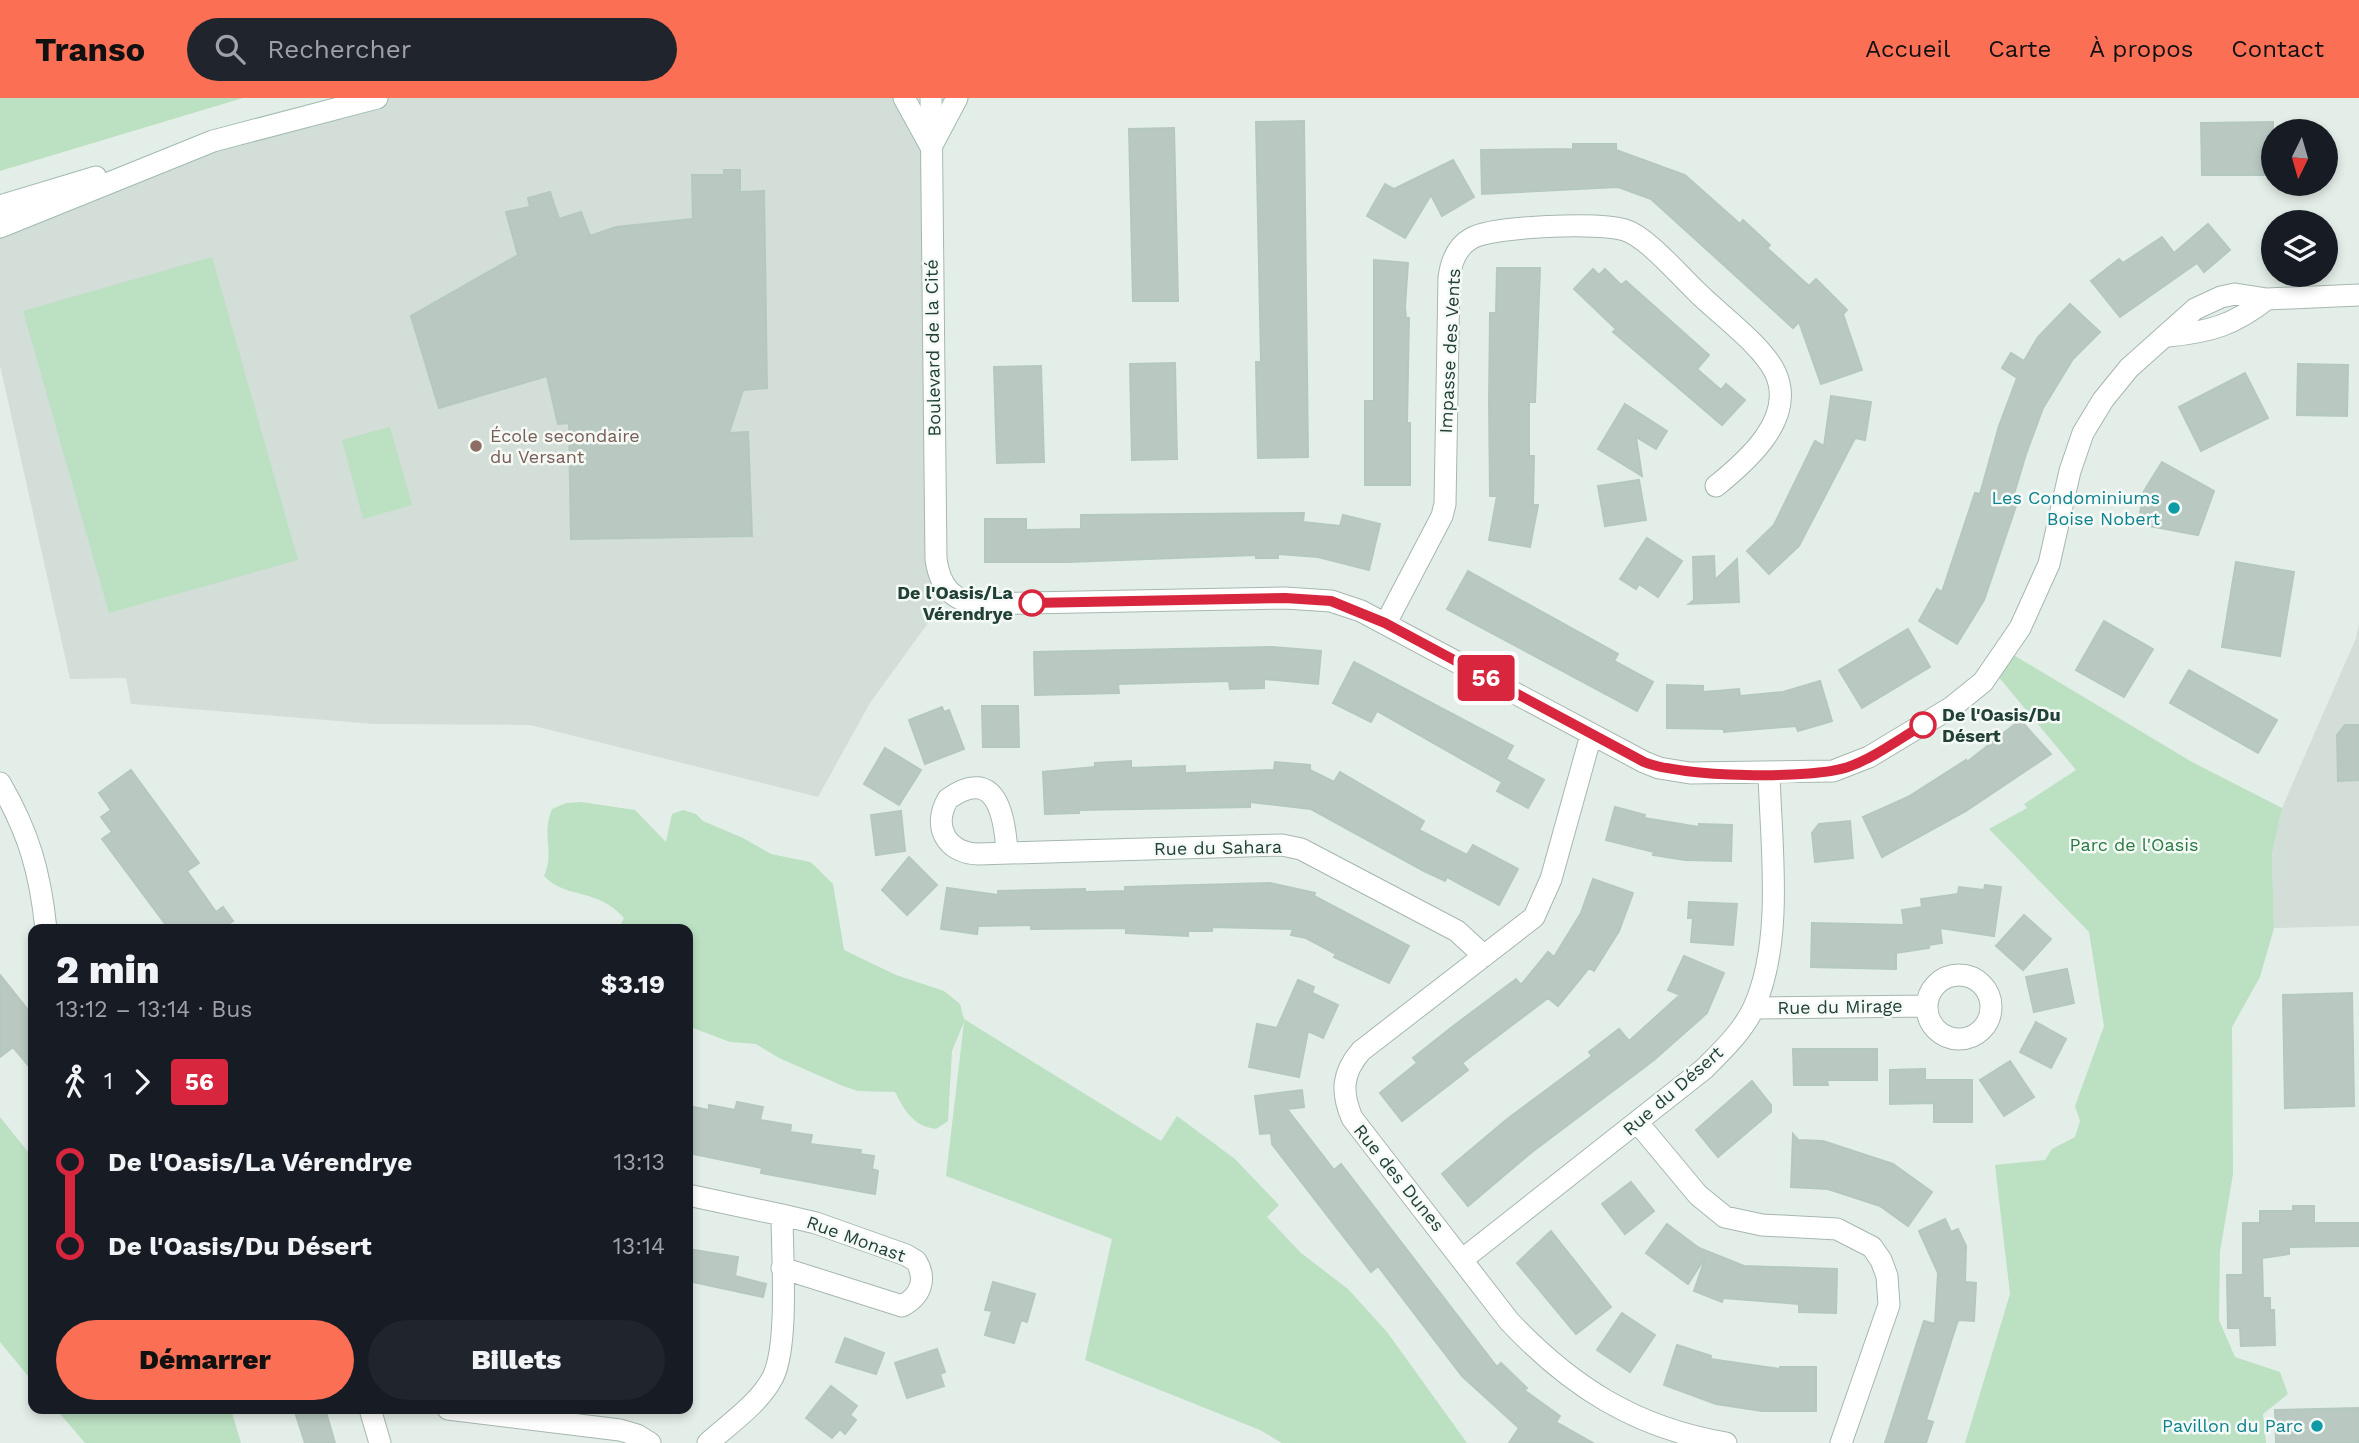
<!DOCTYPE html>
<html lang="fr">
<meta charset="utf-8">
<style>
:root{--surface:#171b24;--page:#20242c;--text:#f1f3f6;--muted:#9ea1a6;--accent:#fb6f55}
body{margin:0;font-family:"Work Sans",sans-serif;background:var(--page);color:var(--text);height:100vh;display:flex;flex-direction:column;font-size:26px;white-space:nowrap}
*{box-sizing:border-box;margin:0}
p{font-size:23px;color:var(--muted)}
.icon{flex:none;width:38px;height:38px;fill:none;stroke:currentColor;stroke-width:2;stroke-linecap:round;stroke-linejoin:round}
.map{position:relative;flex:1;overflow:hidden}
.sheet{position:absolute;left:28px;top:826px;width:665px;height:490px;display:flex;flex-direction:column;background:var(--surface);border-radius:14px;box-shadow:0 4px 10px #0003}
.sheet>*{flex:none}
.badge{padding:0 14px;border-radius:5px;font-size:24px;line-height:46px}
.needle{width:46px;rotate:185deg}
.tools{position:absolute;left:2261px;top:21px;display:grid;gap:14px}
.tools a{display:grid;place-items:center;width:77px;height:77px;border-radius:50%;background:var(--surface);box-shadow:0 4px 10px #0003;font-size:35px}
.map>.badge{position:absolute;translate:-50% -50%;box-shadow:0 0 0 4px #fff}
.legs{display:flex;align-items:center;gap:10px;height:77px;padding:0 28px;font-size:23px}
.legs p{margin-inline-start:auto}
.head{display:flex;align-items:center;justify-content:space-between;height:119px;padding:0 28px}
h1{font-size:38px;font-weight:800;line-height:52px}
.action{display:flex;gap:14px;margin-top:auto;padding:14px 28px}
.action a{flex:1;height:80px;border-radius:42px;background:var(--accent);color:#111;font-size:28px;font-weight:800;line-height:80px;text-align:center}
.action a+a{background:var(--page);color:var(--text)}
ul{padding:0 28px;list-style:none}
li{display:flex;align-items:center;gap:24px;height:84px;font-size:26px}
li i{display:grid;place-items:center;width:10px;height:100%;margin:0 9px;background:currentColor}
li i::after{content:'';width:18px;height:18px;margin:-9px;border:5px solid;border-radius:50%;background:var(--surface)}
li p{margin-inline-start:auto}
li:first-child i{background:linear-gradient(#0000 50%,currentColor 0)}
li:last-child i{background:linear-gradient(currentColor 50%,#0000 0)}
header{display:flex;align-items:center;gap:42px;box-sizing:border-box;height:98px;padding:0 35px;background:var(--accent);color:#111}
header strong{font-size:33px}
nav{display:flex;gap:38px;margin-inline-start:auto;font-size:24px}
.search{width:490px;height:63px;background:var(--page);display:flex;align-items:center;gap:18px;box-sizing:border-box;padding:0 24px;border-radius:38px;color:var(--muted);font-size:26px}
.map>svg:first-child{display:block}
.built{fill:#d2ded7}
.green{fill:#bbe0c2}
.building{fill:#b9c9c1;stroke:#b5c8bf;stroke-width:2}
.lines{fill:none;stroke-linecap:round;stroke-linejoin:round}
.minor-casing{stroke:#a6b7af;stroke-width:23}
.secondary-casing{stroke:#a1bbaf;stroke-width:23}
.minor{stroke:#fff;stroke-width:21}
.secondary{stroke:#fff;stroke-width:21}
.line-1-casing{stroke:#fff;stroke-width:16}
.line-1{stroke:#d7263d;stroke-width:10}
.education-dot{fill:#8d6e63;stroke:#f5faf7;stroke-width:2.5}
.culture-dot{fill:#0f9aa8;stroke:#f5faf7;stroke-width:2.5}
.stop-1-dot{fill:#fff;stroke:#d7263d;stroke-width:3.5}
.labels{text-anchor:middle;stroke-width:5;stroke-linejoin:round;paint-order:stroke}
.street-label{font-size:18px;fill:#224136;stroke:#f5faf7}
.education-label{font-size:18px;fill:#785e54;stroke:#f5faf7;text-anchor:start}
.culture-label{font-size:18px;fill:#0d838f;stroke:#f5faf7;text-anchor:end}
.stop-label{font-size:18px;font-weight:bold;fill:#224136;stroke:#f5faf7;text-anchor:end}
.park-label{font-size:18px;fill:#297b41;stroke:#f5faf7}
</style>
<header>
<strong>Transo</strong>
<div class="search"><svg class="icon" aria-label="search" viewBox="0 0 24 24"><circle cx="10" cy="10" r="6"/><path d="M15 15l6 6"/></svg>Rechercher</div>
<nav><a>Accueil</a><a>Carte</a><a>À propos</a><a>Contact</a></nav>
</header>
<div class="map">
<svg width="2359" height="1345" viewBox="0 0 2359 1345">
<rect width="100%" height="100%" fill="#e4eee8"/>
<!-- built -->
<path class="built" d="M377,0H904L931,49L936,461L949,496L870,605L818,699L530,627L374,626L131,606L126,580L70,581L0,267V129L169,59Z
M2359,525V828L2274,830L2272,756L2282,710L2356,540Z"/>
<!-- green -->
<path class="green" d="M0,0H243L0,73Z
M212,159L298,462L109,515L23,213Z
M390,329L412,407L363,421L342,342Z
M2007,553L2192,664L2282,710L2272,756L2274,830L2260,879L2232,929L2233,1076L2220,1154L2219,1222L2235,1259L2280,1274L2288,1296L2263,1316L2266,1345H1965L2010,1196L1995,1067L2045,1062L2052,1051L2075,1039L2080,1023L2075,1008L2104,928L2089,834L1989,731L2027,710L2024,706L2076,672L1992,571Z
M581,704L635,712L666,744L672,716L683,712L696,716L703,723L743,740L771,756L810,764L815,768L833,786L844,852L896,877L944,893L960,906L964,921L1161,1043L1177,1018L1235,1061L1279,1107L1267,1119L1301,1155L1348,1191L1387,1234L1467,1345H1282L1260,1332L1085,1262L1112,1141L946,1078L964,924L952,953L948,1023L936,1031C913,1028 905,1013 895,994L858,993L843,988L779,960L756,946L730,944L688,928V831H618L624,820C597,789 567,802 544,778C555,754 541,737 552,711L566,705Z
M0,1019L33,1060V1284L0,1244Z
M56,1311H231L241,1345H85Z"/>
<!-- building -->
<path class="building" d="M1304,23L1308,359L1258,360L1256,264H1261L1256,24Z
M2273,24V77H2202L2201,25Z
M1174,30L1178,203H1133L1129,31Z
M1573,46H1616V52L1685,77L1740,126L1743,122L1770,147L1767,150L1809,188L1816,181L1847,212L1843,216L1862,272L1821,286L1799,224L1793,230L1651,101L1618,89L1482,96L1481,52L1573,51Z
M1453,62L1474,99L1442,118L1431,97L1405,140L1367,118L1385,86L1394,91Z
M724,72H740V94L764,93L767,290L743,292L729,335L748,334L752,438L571,441L569,325L558,326L547,278L439,310L411,218L518,157L506,114L530,109L528,100L550,94L559,121L581,114L590,138L616,129L693,121L692,77H724Z
M2208,126L2230,152L2204,174L2197,165L2120,219L2091,183L2119,161L2123,165L2162,139L2174,155Z
M1374,162L1408,165L1405,209L1406,220H1409L1407,325H1410V387H1365V303H1374Z
M1497,170H1540L1535,304H1529V358H1534L1533,407H1538L1530,449L1489,442L1497,398H1490L1489,304L1490,215H1496Z
M1593,171L1599,177L1605,171L1621,187L1626,183L1709,257L1697,271L1721,292L1726,286L1745,302L1722,327L1613,234L1616,231L1574,191Z
M2070,206L2100,234L2073,261L2043,310L2026,356L2011,406L2016,408L1984,502L1957,546L1919,523L1937,491L1942,494L1975,395L1980,396L1999,328L2017,280L2002,270L2011,255L2024,263L2038,239Z
M1175,265L1177,361L1132,362L1130,266Z
M2298,266L2348,267L2347,318L2297,317Z
M1041,268L1044,364L997,365L994,269Z
M2245,275L2268,320L2201,353L2179,309Z
M1831,298L1871,304L1865,342L1855,340L1799,448L1769,476L1747,453L1774,427L1815,343L1824,348Z
M1625,306L1667,333L1656,351L1636,339L1642,378L1598,351Z
M2162,364L2214,393L2198,437L2138,426L2144,393Z
M1639,382L1646,422L1605,428L1598,388Z
M1304,415L1303,424L1340,428L1343,417L1380,426L1369,472L1318,459L1278,456V460H1256V457L1068,464H985V421H1026V432L1081,431V417Z
M1647,440L1682,463L1658,499L1639,486L1636,491L1620,481Z
M1714,458L1715,482L1737,461L1739,504L1689,506L1694,502L1693,459Z
M2236,464L2294,474L2280,558L2222,549Z
M1468,473L1618,556L1614,563L1653,584L1637,613L1447,511Z
M2104,523L2153,551L2124,599L2076,572Z
M1908,531L1930,569L1862,610L1839,572Z
M1272,549L1321,553L1318,586L1264,581V590L1230,591L1229,583L1118,586L1119,595L1035,597L1034,554Z
M1354,564L1513,648L1506,661L1544,682L1528,710L1497,693L1502,684L1377,613L1371,624L1333,605Z
M2189,572L2277,622L2258,655L2170,605Z
M1820,583L1832,623L1798,633L1796,628L1724,634V631L1667,630V587L1703,588V594L1739,591L1740,598L1783,594Z
M982,608H1018L1019,649H983Z
M942,609L944,614L949,612L964,651L925,666L909,622Z
M2020,622L2051,656L1966,713L1882,759L1863,719L1908,699L1966,662L1967,664Z
M2345,627H2359V682L2338,683L2337,637Z
M885,650L921,672L899,707L864,686Z
M1131,663V670L1185,668V675L1274,672L1275,664L1310,667V672L1334,684L1340,674L1424,723L1419,732L1467,757L1473,747L1518,771L1499,807L1447,779L1445,783L1424,773L1311,711L1250,704V709L1079,712V715L1045,716L1043,674L1095,669V665Z
M131,672L199,765L187,773L216,814L223,809L233,823L226,828L228,831H169L102,741L112,734L101,719L111,712L99,695Z
M1615,709L1645,717L1644,720L1699,729V726L1732,727L1731,763L1685,762L1653,757L1654,754L1606,742Z
M901,713L905,753L876,757L871,717Z
M1850,723L1853,760L1815,764L1812,735L1819,726Z
M909,759L937,787L907,817L882,792Z
M1593,781L1633,795L1619,833L1594,873L1589,870L1558,908L1548,900L1462,965L1468,972L1402,1023L1380,995L1417,965L1413,960L1452,929L1516,881L1521,887L1548,854L1554,859L1581,815Z
M1270,785L1315,795L1314,798L1409,848L1389,885L1334,859L1336,856L1306,840L1291,837L1293,831L1212,829V833H1188V838L1126,835V830L1031,831V827L978,828L977,836L941,831L947,790L998,797V793L1085,791V794L1125,793V789Z
M1985,787L2001,789L1994,838L1940,830L1942,845L1929,847V850L1896,855V871L1811,869L1812,825L1904,827L1902,812L1922,809L1921,801L1958,796L1959,789L1984,792Z
M1689,804L1737,806L1733,847L1691,844L1693,820H1688Z
M2024,817L2051,841L2023,872L1996,848Z
M1684,858L1724,875L1707,915L1654,962L1532,1054L1468,1108L1442,1076L1506,1022L1592,958L1589,954L1619,931L1629,943L1680,897L1668,892Z
M2067,871L2074,905L2034,914L2026,879Z
M0,877L33,918V973L13,949L0,959Z
M1298,882L1314,889L1312,895L1338,907L1323,940L1308,933L1299,979L1249,969L1257,926L1277,930Z
M2352,895L2354,1008L2285,1010L2283,897Z
M2036,924L2066,941L2051,970L2020,954Z
M1793,951H1877V982H1827L1828,987H1794Z
M2010,963L2034,999L2004,1018L1980,982Z
M1925,971V982H1972V1024H1934V1005L1890,1006V972Z
M1752,983L1771,1007V1014L1718,1059L1696,1032Z
M1302,992L1304,1009L1287,1011L1334,1072L1341,1066L1497,1269L1501,1265L1527,1290L1524,1292L1560,1318L1556,1324L1593,1345H1509L1519,1330L1462,1278L1378,1168L1371,1174L1272,1046L1271,1035L1260,1036L1255,998Z
M737,1004L763,1009L760,1022L791,1027L790,1034L812,1037L810,1046L861,1052L860,1056L874,1058L872,1071L878,1073L875,1096L761,1075L762,1070L688,1055V1008L709,1012V1007L735,1012Z
M1793,1036L1798,1042L1823,1043L1893,1066L1932,1094L1908,1128L1880,1108L1828,1091L1791,1089Z
M1631,1084L1654,1113L1625,1136L1602,1106Z
M2293,1108H2314V1125H2359V1148L2289,1149V1156L2262,1160L2263,1200H2270V1212H2274L2275,1247L2241,1248L2240,1230H2228L2227,1177H2243V1125H2260V1113H2293Z
M1945,1121L1951,1134L1958,1131L1966,1148L1965,1184L1976,1185L1974,1223L1958,1222L1926,1322L1933,1324L1926,1345H1885L1924,1223L1935,1226L1938,1175L1919,1133Z
M1667,1126L1699,1150L1744,1168L1837,1171L1836,1215L1799,1214V1206L1723,1200L1722,1204L1694,1193L1706,1158L1688,1186L1646,1155Z
M1551,1133L1611,1209L1576,1236L1517,1165Z
M688,1151L738,1159L735,1178L766,1186L763,1199L688,1183Z
M993,1184L1035,1196L1027,1224L1021,1222L1014,1245L985,1237L992,1213L985,1212Z
M1622,1215L1655,1237L1630,1274L1597,1252Z
M845,1240L884,1255L876,1276L836,1264Z
M1677,1247L1711,1258L1710,1261L1780,1271V1269H1816V1313H1762L1716,1306L1664,1287Z
M937,1251L945,1274L940,1276L944,1288L907,1300L895,1265Z
M831,1288L857,1308L850,1317L856,1322L845,1336L840,1331L832,1340L806,1320Z
M2359,1310V1345H2276L2275,1312Z
M294,1311H325L335,1345H305Z"/>
<g class="lines">
<!-- minor casing -->
<g class="minor-casing">
<path id="minor" d="M931,0L936,461C940,489 952,503 980,506L1285,500L1331,503L1361,513L1644,664L1659,670L1690,675L1833,673L1869,659L1952,609L1983,584L2020,530L2049,466L2070,373L2083,335L2103,302L2129,270L2195,211L2221,199L2235,196L2267,201L2359,197
M2168,238C2210,234 2234,227 2267,201
M1386,525L1442,418L1445,406L1449,180C1451,164 1457,148 1472,140C1493,128 1601,124 1625,132C1647,139 1679,177 1697,194C1719,216 1762,247 1775,274C1797,320 1747,363 1716,388
M1591,637L1551,781L1534,819L1361,953C1342,975 1341,994 1352,1020L1509,1223C1571,1289 1636,1330 1726,1345
M0,685C29,735 40,774 46,831
M1007,755C1005,720 997,666 948,701C932,728 946,755 978,756L1282,747L1301,751L1457,833L1484,858
M1927 909a32 32 0 1 1 64 0a32 32 0 1 1-64 0Z
M1754,910L1926,908
M1638,1025L1698,1097L1725,1119L1762,1127L1837,1131L1872,1149L1881,1162L1887,1178L1889,1207L1841,1345
M688,1097L782,1117C782,1156 789,1246 773,1279C759,1306 730,1325 708,1345
M1463,1161L1704,971C1722,953 1744,932 1754,909C1784,842 1771,747 1769,676
M782,1170L902,1208C921,1198 927,1181 916,1163L906,1157L816,1125L782,1117
M370,1311L380,1345
M448,1311L620,1332L637,1337L650,1345"/>
</g>
<!-- secondary casing -->
<g class="secondary-casing">
<path id="secondary" d="M904,0L931,49
M931,49L957,0
M0,108L96,79
M0,129L213,43L377,0"/>
</g>
<!-- minor -->
<use href="#minor" class="minor"/>
<!-- secondary -->
<use href="#secondary" class="secondary"/>
</g>
<g class="lines">
<!-- line-1 casing -->
<g class="line-1-casing">
<path id="line-1" d="M1032,505L1285,500L1331,503L1385,525L1644,664C1680,679 1810,682 1848,669C1874,660 1899,641 1923,627"/>
</g>
<!-- line-1 -->
<use href="#line-1" class="line-1"/>
</g>
<!-- markers -->
<circle class="education-dot" cx="476" cy="348" r="7"/>
<g class="culture-dot">
<circle cx="2174" cy="410" r="7"/>
<circle cx="2317" cy="1328" r="7"/>
</g>
<g class="stop-1-dot">
<circle cx="1032" cy="505" r="12"/>
<circle cx="1923" cy="627" r="12"/>
</g>
<g class="labels">
<!-- street labels -->
<g class="street-label">
<text transform="translate(933 250) rotate(-91)" y="6">Boulevard de la Cité</text>
<text transform="translate(1450 253) rotate(-87)" y="6">Impasse des Vents</text>
<text transform="translate(1218 750) rotate(-1)" y="6">Rue du Sahara</text>
<text transform="translate(1840 909) rotate(-1)" y="6">Rue du Mirage</text>
<text transform="translate(1673 993) rotate(-41)" y="6">Rue du Désert</text>
<text transform="translate(1399 1080) rotate(51)" y="6">Rue des Dunes</text>
<text transform="translate(856 1141) rotate(20)" y="6">Rue Monast</text>
</g>
<!-- education labels -->
<g class="education-label">
<text x="490" y="344">École secondaire<tspan x="490" dy="21">du Versant</tspan></text>
</g>
<!-- culture labels -->
<g class="culture-label">
<text x="2160" y="406">Les Condominiums<tspan x="2160" dy="21">Boise Nobert</tspan></text>
<text x="2303" y="1334">Pavillon du Parc</text>
</g>
<!-- stop labels -->
<g class="stop-label">
<text x="1013" y="501">De l'Oasis/La<tspan x="1013" dy="21">Vérendrye</tspan></text>
<text x="1942" y="623" text-anchor="start">De l'Oasis/Du<tspan x="1942" dy="21">Désert</tspan></text>
</g>
<!-- park labels -->
<g class="park-label">
<text x="2134" y="753">Parc de l'Oasis</text>
</g>
</g>
</svg>
<div class="tools">
<a><svg class="needle" viewBox="-14 -14 28 28"><path d="M0-13l5 13h-10z" fill="#e53935"/><path d="M0 13l5-13h-10z" fill="#9ea1a6"/></svg></a>
<a><svg class="icon" aria-label="layers" viewBox="0 0 24 24"><path d="M12 4l9 5-9 5-9-5zM3 14l9 5 9-5"/></svg></a>
</div>
<b class="badge" style="left:1486px;top:580px;background:#d7263d;color:#fff">56</b>
<section class="sheet">
<div class="head"><div><h1>2 min</h1><p>13:12 – 13:14 · Bus</p></div><b>$3.19</b></div>
<div class="legs"><svg class="icon" aria-label="walk" viewBox="0 0 24 24"><circle cx="13" cy="4" r="2"/><path d="M13 8l-2 6 4 7M11 14l-3 7M7 12l3-4h3l4 4"/></svg>1<svg class="icon" aria-label="forward" viewBox="0 0 24 24"><path d="M9 5l7 7-7 7"/></svg><b class="badge" style="background:#d7263d;color:#fff">56</b></div>
<ul>
<li><i style="color:#d7263d"></i><b>De l'Oasis/La Vérendrye</b><p>13:13</p></li>
<li><i style="color:#d7263d"></i><b>De l'Oasis/Du Désert</b><p>13:14</p></li>
</ul>
<div class="action"><a>Démarrer</a><a>Billets</a></div>
</section>
</div>
